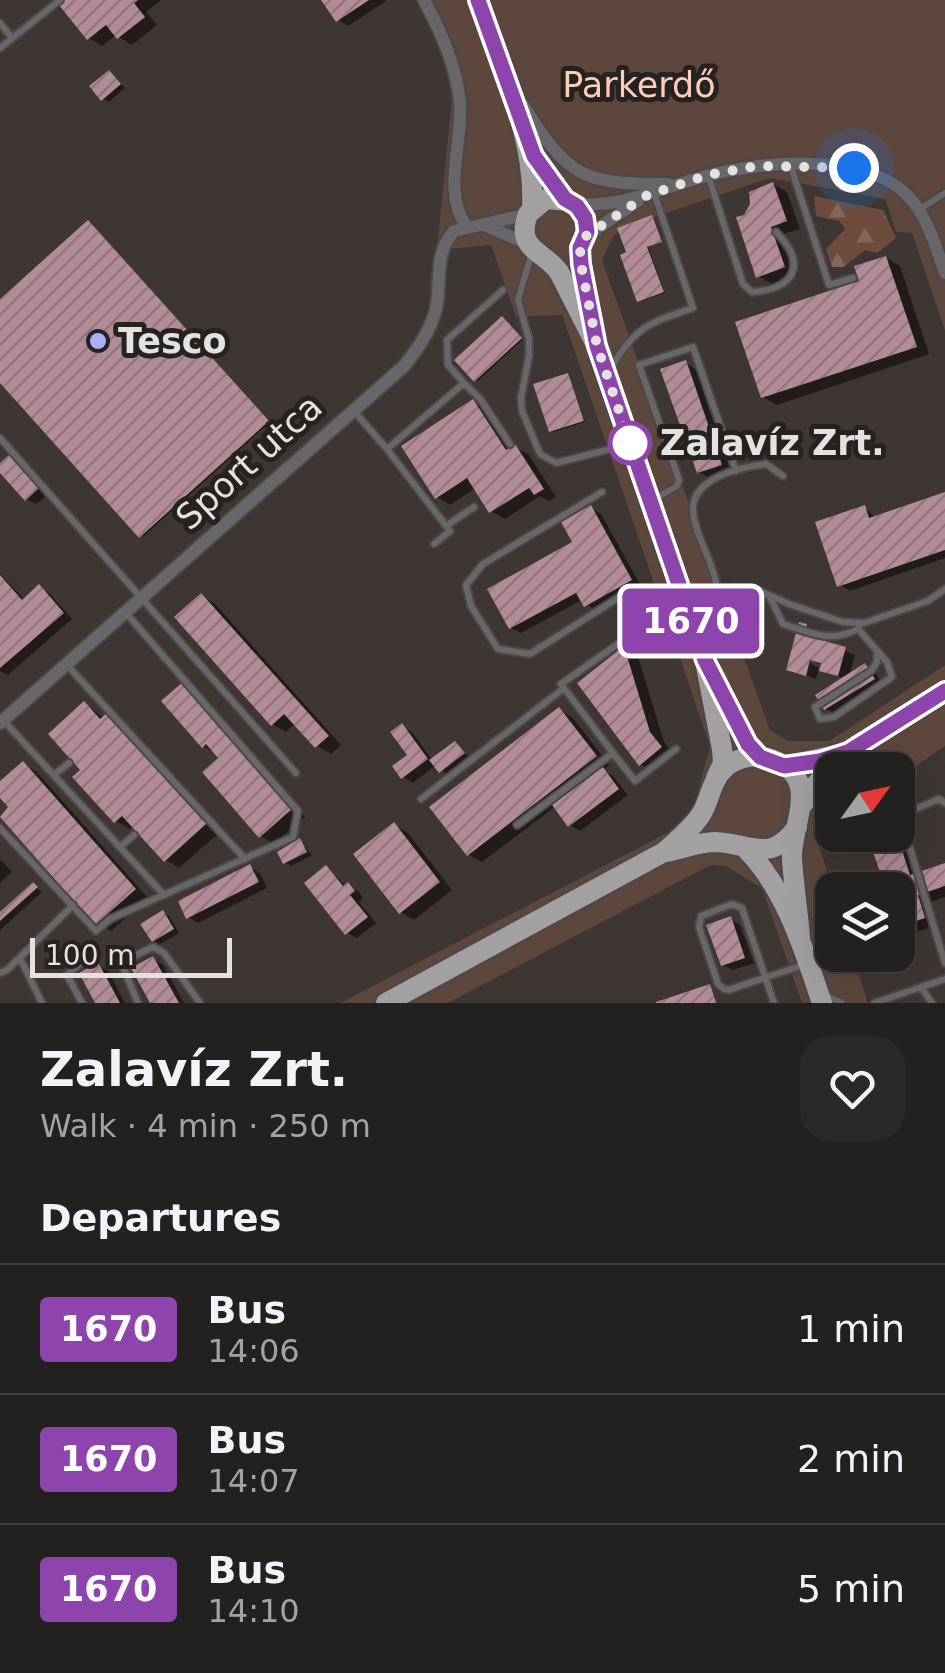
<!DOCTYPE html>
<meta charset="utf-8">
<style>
:root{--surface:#232020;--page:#2b2829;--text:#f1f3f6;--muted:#a3a3a5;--line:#403e3e}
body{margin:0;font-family:"DejaVu Sans",sans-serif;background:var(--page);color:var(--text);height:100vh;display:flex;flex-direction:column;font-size:38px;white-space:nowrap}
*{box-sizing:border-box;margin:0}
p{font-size:32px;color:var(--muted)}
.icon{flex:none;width:55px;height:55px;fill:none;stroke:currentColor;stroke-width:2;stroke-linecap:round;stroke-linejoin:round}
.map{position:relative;height:1003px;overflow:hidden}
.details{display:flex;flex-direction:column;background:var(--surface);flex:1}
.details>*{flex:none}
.badge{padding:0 20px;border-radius:8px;font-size:35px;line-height:65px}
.needle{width:65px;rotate:57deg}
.buttons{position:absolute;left:815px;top:752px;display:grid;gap:20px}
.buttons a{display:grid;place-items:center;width:100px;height:100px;border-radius:20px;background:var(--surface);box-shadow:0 10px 40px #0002,0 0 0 2px var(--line);font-size:50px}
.scale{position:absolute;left:30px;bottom:25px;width:202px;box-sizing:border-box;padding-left:10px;border:5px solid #e4e2e1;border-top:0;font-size:28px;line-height:35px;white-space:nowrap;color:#e4e2e1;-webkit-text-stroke:8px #252220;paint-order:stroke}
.you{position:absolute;width:50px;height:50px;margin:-25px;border:8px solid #fff;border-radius:50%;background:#1a73e8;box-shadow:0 0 0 15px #1a73e833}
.map>.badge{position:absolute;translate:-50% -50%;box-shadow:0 0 0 5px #fff}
h2{padding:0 40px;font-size:38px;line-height:90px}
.round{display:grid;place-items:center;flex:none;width:105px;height:105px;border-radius:30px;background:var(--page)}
.summary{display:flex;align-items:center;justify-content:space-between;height:170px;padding:0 40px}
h1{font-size:48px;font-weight:700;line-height:75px}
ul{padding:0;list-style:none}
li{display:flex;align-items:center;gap:30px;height:130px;padding:0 40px;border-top:2px solid var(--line)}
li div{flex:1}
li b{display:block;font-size:38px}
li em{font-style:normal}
li .badge{min-width:110px;font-weight:700;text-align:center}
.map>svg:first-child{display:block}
.built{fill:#3e3632}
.green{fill:#5d473d}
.forest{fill:url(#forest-firs)}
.shadow{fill:#0007}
.building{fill:url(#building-hatch)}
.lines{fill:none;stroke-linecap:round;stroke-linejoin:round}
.service-casing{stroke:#4c4847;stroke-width:10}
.minor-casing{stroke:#4c4847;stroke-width:16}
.primary-casing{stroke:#4c4847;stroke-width:24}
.service{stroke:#686668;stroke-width:6}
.minor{stroke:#686668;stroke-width:12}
.primary{stroke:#a3a0a2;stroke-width:20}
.line-casing{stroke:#fff;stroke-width:22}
.line{stroke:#8e44ad;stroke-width:15}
.walk{stroke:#e4e2e1;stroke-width:10;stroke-dasharray:0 18}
.poi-dot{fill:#a7b1fc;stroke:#252220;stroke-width:4}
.stop-dot{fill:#fff;stroke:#8e44ad;stroke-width:5}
.labels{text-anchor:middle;stroke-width:10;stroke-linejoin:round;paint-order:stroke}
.park-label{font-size:35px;fill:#ffccb7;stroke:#252220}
.poi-label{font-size:35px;font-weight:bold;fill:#e4e2e1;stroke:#252220;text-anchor:start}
.stop-label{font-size:35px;font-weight:bold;fill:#e4e2e1;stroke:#252220;text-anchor:start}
.street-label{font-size:35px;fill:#e4e2e1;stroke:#252220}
</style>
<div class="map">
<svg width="945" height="1003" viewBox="0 0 945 1003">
<defs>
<pattern id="forest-firs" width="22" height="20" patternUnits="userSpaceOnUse" patternTransform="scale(2.5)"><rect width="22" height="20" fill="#6d4c3d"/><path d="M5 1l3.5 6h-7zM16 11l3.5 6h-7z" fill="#826659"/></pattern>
<pattern id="building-hatch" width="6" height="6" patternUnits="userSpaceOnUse" patternTransform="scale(2.5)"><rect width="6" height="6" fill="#b28b97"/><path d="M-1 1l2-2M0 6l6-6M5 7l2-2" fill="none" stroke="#91767e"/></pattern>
</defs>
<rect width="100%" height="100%" fill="#2f2b2a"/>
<!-- built -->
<path class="built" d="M0,0H416L437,36L453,87L438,250L491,244L516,317L562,315L710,746L690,821L340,1003H0Z
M770,178L885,199L896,232L912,233L945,331V665L829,741H787L770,730L602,260L612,239L620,229Z
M945,746V1003H868L853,955H898V890H833L816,835L832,824V835H898V779Z
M711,865L724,866L762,888L802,1003H448Z"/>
<!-- green -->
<path class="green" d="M416,0H945V331L912,233L896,232L885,199L770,178L620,229L612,239L602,260L770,730L788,741H829L945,665V746L898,779V770H832V824L816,835L833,890L832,955H853L868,1003H802L762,888L725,866L711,865L448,1003H340L690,821L710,746L562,315L516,317L491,245L437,250L453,87L437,36Z"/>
<!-- forest -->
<path class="forest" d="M814,196L883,210L896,238L877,253L865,250L844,267H832L826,249L845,229L839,221L816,216Z"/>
<!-- shadow -->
<path class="shadow" d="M69,0H161L146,12L157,25L132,45L116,35L102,46L88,38Z
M324,0H385L386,1L348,26L338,20Z
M109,73L125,88L109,102L103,99Z
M773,184L787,192L800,229L784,234L798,275L772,284L758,276L746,217Z
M652,218L662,242L648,247L665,293L641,301L623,256Z
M90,224L269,423L143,537L0,379V303Z
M886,258L900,266L929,354L777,405L763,397Z
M504,321L522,340L478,381L475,380Z
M685,363L699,371L734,472L713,480L699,472Z
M568,376L585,422L554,432L552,431Z
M473,402L487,410L512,449L515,447L529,455L556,497L549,501L540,496L505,519L491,511L476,488L450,505L437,497Z
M10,457L48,494L36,504L26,499L0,469Z
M945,495V558L850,591L840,585L865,508L876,518Z
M591,508L601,514L641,586L596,611L582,600L521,633L511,628L576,543Z
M0,574L25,600L39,587L49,593L72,619L8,675L0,671Z
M202,596L215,604L341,745L331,754L317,746L296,723L286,732L272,724Z
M806,626L816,632L815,637L855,655L849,676L865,666L875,672L883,685L836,714L826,709L845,679L822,670V665L800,652L798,656L819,668L816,679L789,669Z
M624,649L638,657L664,742L674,755L654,772L640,764Z
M198,692L305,817L274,844L260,836L221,758L204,746Z
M85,704L104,718L122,723L220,832L179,868L166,860L134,825L130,829L116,821L76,777L83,770Z
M559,710L573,718L609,765L603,770L613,776L628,795L580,831L570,825L556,806L482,862L468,854Z
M402,726L412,732L433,761L455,744L469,757L447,774L436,765L413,783L403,777L411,756Z
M23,764L37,772L148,898L111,931L97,923L2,816L11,807L0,794V785Z
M394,825L408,833L452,890L414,920L401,912Z
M898,833L908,839L920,874L945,866V897L930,902L938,925L914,933L900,925L898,890H888L883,835Z
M300,841L312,855L291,866L285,862Z
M0,859L12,872L0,883Z
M250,867L260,873L267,888L198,923L188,917Z
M327,868L346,886L358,891L363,898L359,902L376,923L357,938L347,933Z
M33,885L42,892L0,930V915Z
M163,913L169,916L179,933L160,944L153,941Z
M730,919L740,925L754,963L733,970L723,965Z
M152,959L163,965L184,1003H153L134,969Z
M98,965L108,971L125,1003H97L82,974Z"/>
<!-- building -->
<path class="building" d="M65,0H138L134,3L145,17L117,39L106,25L87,40L59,5Z
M321,0H369L336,22Z
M109,70L121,84L101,101L89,86Z
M773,182L787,221L771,227L785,267L756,278L736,217L744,215L750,204L749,192Z
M652,215L662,242L647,247L664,292L637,302L620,255L626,252L617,228Z
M88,220L269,421L139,538L0,383V299Z
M886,256L917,347L761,398L735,322L859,281L854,266Z
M502,316L522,338L474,382L454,360Z
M686,360L722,465L697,473L660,369Z
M568,373L584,421L549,432L533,384Z
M473,399L506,450L515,444L544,489L534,495L529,488L489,513L467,478L435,499L401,446Z
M10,454L40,487L25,501L0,473V463Z
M945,492V550L837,587L815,522L865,505L869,518Z
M591,505L632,580L584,607L576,593L509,629L487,589L572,542L561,522Z
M0,575L22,600L39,584L64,613L0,668Z
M201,593L329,736L315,748L284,714L271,726L174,617Z
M799,622L807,624L805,632L815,635L814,638L846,647L838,676L819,671L821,663L810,660L806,676L786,670Z
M624,646L650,732L662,747L639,766L577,683Z
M865,663L875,679L824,710L815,695Z
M184,681L293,808L259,838L202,772L218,758L206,744L202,748L161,701Z
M84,701L100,719L108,712L207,823L164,862L122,816L114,823L72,777L80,770L48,734Z
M559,707L597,756L467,856L429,807Z
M402,723L428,759L401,779L392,766L407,755L390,732Z
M455,741L465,753L439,773L429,760Z
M23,761L136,889L95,925L0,817L8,807L0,798V781Z
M603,767L619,789L568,827L552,805Z
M394,822L440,882L399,914L353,854Z
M875,835H897L910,875L945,863V886L918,895L925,918L898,927V890H886L868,837Z
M300,838L307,852L283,864L277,852Z
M250,864L259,882L186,919L178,901Z
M326,865L343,886L348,882L355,891L350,895L368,917L345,935L304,883Z
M33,882L38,887L0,921V912Z
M163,910L174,929L152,942L140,924Z
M731,916L745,958L721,966L706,925Z
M153,956L179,1003H150L131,968Z
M98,962L120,1003H95L79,973Z
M710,984L716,1003H656V1002Z"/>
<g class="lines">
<!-- service casing -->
<g class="service-casing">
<path id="service" d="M0,23L12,38
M0,48L60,0
M791,167L829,285L853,278
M709,178L743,284L752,292C795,289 808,264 776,232
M920,209L945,193
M532,252L518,300L529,339V356L521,398L522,411L540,454L556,463L626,445
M610,370C634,327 649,323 693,308L654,193
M464,383L481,400L510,444
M353,410L387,449L464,383L448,365L447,340L503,290
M0,438L296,773
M387,449L450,531L434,544
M602,492L483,564L466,585L471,606L498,649L530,654L632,589L647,630
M653,500L677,486L679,480L639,365L693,347L736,471
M446,526L474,507
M717,595L734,588H753L789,604L843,622L864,623L928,601L945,589
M769,595L783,624C810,633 833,644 859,628
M699,628C704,619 716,605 717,594C718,584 713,572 710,563C704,547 694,528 693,511C691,478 741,467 766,464L783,476
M858,629L887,662L892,677L834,717L820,719L815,707L871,671L877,662V653
M66,664L245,859
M3,720L164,895
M613,753L635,781L676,749
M55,774L69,763
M421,799L564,688L561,684L629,636L684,613
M900,815L945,963
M901,815L939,799L945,803
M517,825L613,753L564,688
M0,828L96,931L110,919L293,837L298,811L126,613
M120,847L134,835
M74,945L83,961L67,975L82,1003
M20,958L42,1003
M0,973L7,970L73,905
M921,987L932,1003
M825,995L842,1003
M138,1003L123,967L128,959L153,947L164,953L200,1003
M774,1003L742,908L732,904L701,916L699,927L718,984L724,989L729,990C754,981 779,973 804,965
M874,1003L945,979"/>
</g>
<!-- minor casing -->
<g class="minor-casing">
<path id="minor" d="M424,0C441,31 457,68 460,103C463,144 442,190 466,226
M523,105C569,178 582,184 668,184
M576,204C623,208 665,186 710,175C763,161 868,152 909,197C928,218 936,247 945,273
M484,225L528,244
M586,236L638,201
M0,723L404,366C418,348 430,332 436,309C442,280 433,255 454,231L528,214"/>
</g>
<!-- primary casing -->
<g class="primary-casing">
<path id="primary" d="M478,0C501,67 536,137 532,209
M532,152L565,199
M597,347L581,264L580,248L587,227L583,213L569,201L546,199L528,214C515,250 543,250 559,272L597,347L688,612L705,661L722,749L723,763L716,778
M717,685L748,744L760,757
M784,766L841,754
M803,804C832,750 896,725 945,691
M747,850C786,890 804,950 822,1003
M666,852C682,849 699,842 715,842C750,843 770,865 797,827
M386,1003L664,852C677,840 693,828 702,813C711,797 711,779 727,766C739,757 756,754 771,759C824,777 790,825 792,860C794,886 798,912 800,937"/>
</g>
<!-- service -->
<use href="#service" class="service"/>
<!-- minor -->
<use href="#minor" class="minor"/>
<!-- primary -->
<use href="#primary" class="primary"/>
</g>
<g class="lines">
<!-- line casing -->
<g class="line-casing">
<path id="line" d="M478,0L534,156L565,199L577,206L585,218L587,232L580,248L581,264L597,346L705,660L748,744L760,757L784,766L820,761L848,752L945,691"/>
</g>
<!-- line -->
<use href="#line" class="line"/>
<!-- walk -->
<path class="walk" d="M630,443L597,346L581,264L580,248L586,236L646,196L708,175L757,166L854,168"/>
</g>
<!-- markers -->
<circle class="poi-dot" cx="98" cy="341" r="10"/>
<circle class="stop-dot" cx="630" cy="443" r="20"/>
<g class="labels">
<!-- park labels -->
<g class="park-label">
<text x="639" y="97">Parkerdő</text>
</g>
<!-- poi labels -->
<g class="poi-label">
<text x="118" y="353">Tesco</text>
</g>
<!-- stop labels -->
<g class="stop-label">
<text x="660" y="455">Zalavíz Zrt.</text>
</g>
<!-- street labels -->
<g class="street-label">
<text transform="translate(249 462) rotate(-42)" y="12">Sport utca</text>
</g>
</g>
</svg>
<div class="buttons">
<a><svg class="needle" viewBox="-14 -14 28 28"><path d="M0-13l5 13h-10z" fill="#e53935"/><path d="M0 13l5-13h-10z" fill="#a3a3a5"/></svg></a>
<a><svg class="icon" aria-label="layers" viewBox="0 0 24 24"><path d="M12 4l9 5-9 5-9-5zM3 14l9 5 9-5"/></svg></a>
</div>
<div class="scale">100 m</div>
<div class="you" style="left:854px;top:168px"></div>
<b class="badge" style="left:691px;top:621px;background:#8e44ad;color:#fff">1670</b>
</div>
<section class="details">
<div class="summary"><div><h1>Zalavíz Zrt.</h1><p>Walk · 4 min · 250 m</p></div><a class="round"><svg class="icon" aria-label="heart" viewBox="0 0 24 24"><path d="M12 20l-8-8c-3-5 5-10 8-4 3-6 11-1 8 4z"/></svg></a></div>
<h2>Departures</h2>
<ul>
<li><span class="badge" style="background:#8e44ad;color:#fff">1670</span><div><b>Bus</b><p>14:06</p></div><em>1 min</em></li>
<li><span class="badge" style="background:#8e44ad;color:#fff">1670</span><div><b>Bus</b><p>14:07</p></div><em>2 min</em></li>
<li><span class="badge" style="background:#8e44ad;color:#fff">1670</span><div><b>Bus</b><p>14:10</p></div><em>5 min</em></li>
</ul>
</section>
